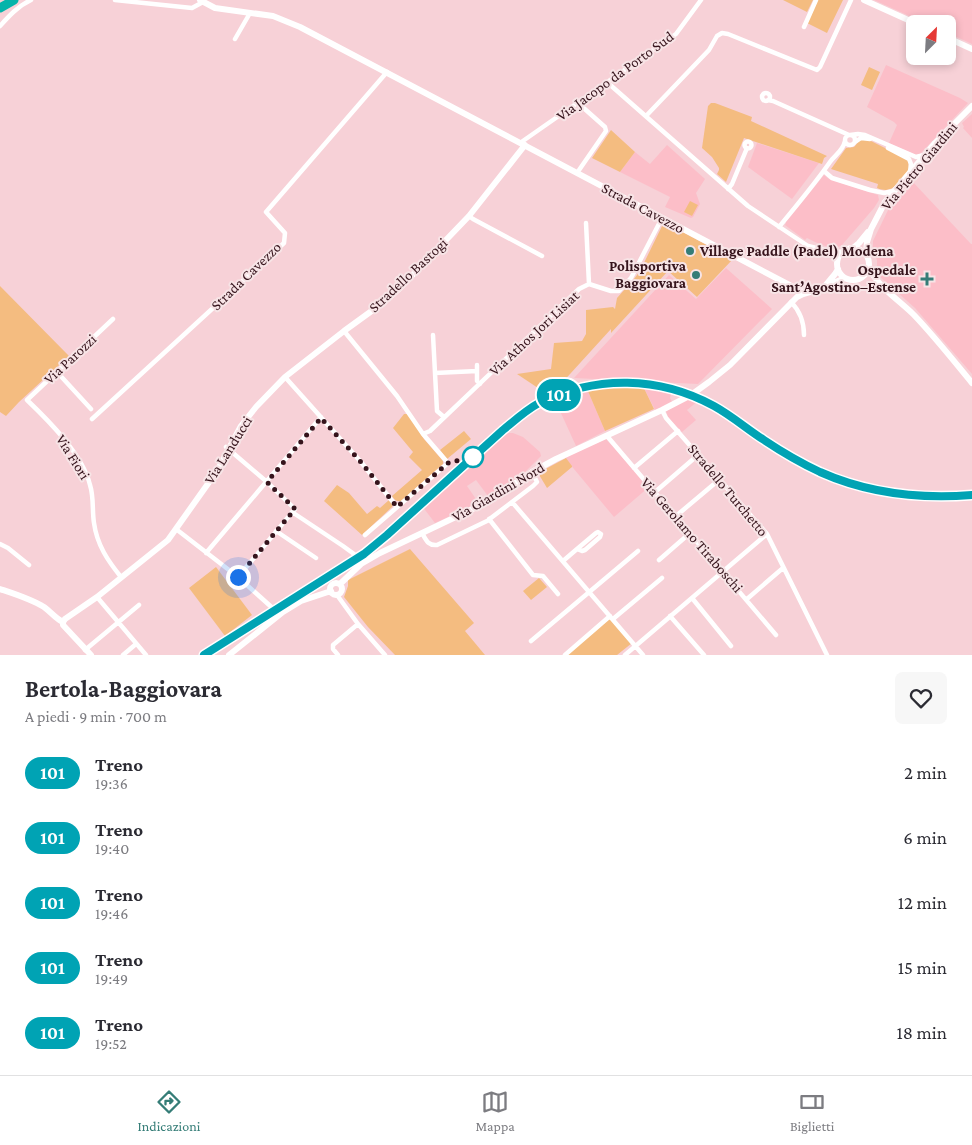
<!DOCTYPE html>
<html lang="it">
<meta charset="utf-8">
<style>
:root{--surface:#fff;--page:#f7f7f7;--text:#2b2b33;--muted:#7c7c81;--line:#e1e1e2;--accent:#357d77}
body{margin:0;font-family:"Crimson Pro",serif;background:var(--page);color:var(--text);height:100vh;display:flex;flex-direction:column;font-size:19px;white-space:nowrap}
*{box-sizing:border-box;margin:0}
p{font-size:16px;color:var(--muted)}
.icon{flex:none;width:28px;height:28px;fill:none;stroke:currentColor;stroke-width:2;stroke-linecap:round;stroke-linejoin:round}
.map{position:relative;height:655px;overflow:hidden}
.panel{display:flex;flex-direction:column;background:var(--surface);flex:1}
.panel>*{flex:none}
.badge{padding:0 10px;border-radius:16px;font-size:18px;line-height:32px}
.needle{width:32px;rotate:24deg}
.buttons{position:absolute;left:906px;top:15px;display:grid;gap:10px}
.buttons a{display:grid;place-items:center;width:50px;height:50px;border-radius:8px;background:var(--surface);box-shadow:0 2px 8px #0003;font-size:25px}
.you{position:absolute;width:25px;height:25px;margin:-12px;border:4px solid #fff;border-radius:50%;background:#1a73e8;box-shadow:0 0 0 8px #1a73e833}
.map>.badge{position:absolute;translate:-50% -50%;box-shadow:0 0 0 2px #fff}
.round{display:grid;place-items:center;flex:none;width:52px;height:52px;border-radius:8px;background:var(--page)}
.headline{display:flex;align-items:center;justify-content:space-between;height:85px;padding:0 25px}
h1{font-size:24px;font-weight:700;line-height:38px}
ul{padding:0;list-style:none}
li{display:flex;align-items:center;gap:15px;height:65px;padding:0 25px}
li div{flex:1}
li b{display:block;font-size:19px}
li em{font-style:normal}
li .badge{min-width:55px;font-weight:700;text-align:center}
.dock{display:flex;justify-content:space-around;align-items:center;height:70px;border-top:1px solid var(--line);background:var(--surface);font-size:14px;color:var(--muted)}
.dock a{display:grid;justify-items:center;gap:2px}
.dock .on{color:var(--accent)}
.map>svg:first-child{display:block}
.built{fill:#fcbec8}
.green{fill:#f4bc80}
.lines{fill:none;stroke-linecap:round;stroke-linejoin:round}
.street{stroke:#fff;stroke-width:4.5}
.secondary{stroke:#fff;stroke-width:6}
.highway{stroke:#05b4aa;stroke-width:9}
.rail-casing{stroke:#a07b82;stroke-width:3}
.rail{stroke:#f7e4e6;stroke-width:1;stroke-dasharray:4;stroke-linecap:butt}
.line-casing{stroke:#fff;stroke-width:11}
.line{stroke:#00a3b4;stroke-width:8}
.walk{stroke:#36141c;stroke-width:5;stroke-dasharray:0 9}
.poi-dot{fill:#357d77;stroke:#f7e4e6;stroke-width:2}
.stop-dot{fill:#fff;stroke:#00a3b4;stroke-width:2.5}
.labels{text-anchor:middle;stroke-width:4;stroke-linejoin:round;paint-order:stroke}
.street-label{font-size:15px;fill:#36141c;stroke:#f7e4e6}
.poi-label{font-size:15px;font-weight:bold;fill:#36141c;stroke:#f7e4e6;text-anchor:end}
</style>
<div class="map">
<svg width="972" height="655" viewBox="0 0 972 655">
<rect width="100%" height="100%" fill="#f7d1d7"/>
<!-- built -->
<path class="built" d="M874,0H972V44L948,33V24H927Z
M886,65L960,98L968,103L920,154L915,155L889,143L897,125L894,122L867,107Z
M972,114V138L963,128L964,127L962,123Z
M757,143L819,163L792,199L748,167Z
M667,145L705,179L696,193L700,204L693,217L691,218L665,207L670,197L620,172L635,152L650,164Z
M824,175L829,179L878,195L879,200L874,208L842,245L836,248L828,247L815,242L807,238L805,240L785,225L786,223V222Z
M911,180L971,244H972V374L915,308L880,277L877,270V260L873,248V241L890,206L892,203L897,200L903,193L905,187Z
M726,268L772,309L698,384L574,378L669,275L696,299Z
M642,384L672,390L670,398L673,403L656,412Z
M587,389L605,431L576,446L555,400L577,392Z
M691,397L698,401L687,410L696,420L682,432L668,417L666,411Z
M506,433H513L523,437L540,452L541,456L519,478L504,488L488,496L476,480L467,486L478,502L465,509L435,523L422,506Z
M606,439L649,487L614,517L564,457Z"/>
<!-- green -->
<path class="green" d="M783,0H813L807,12Z
M817,0H843L827,33L807,23Z
M869,67L880,72L872,90L861,85Z
M711,103H715L752,117L751,121L827,156L824,158L822,164L744,138L726,182L717,174L719,170V168L712,157L702,148L708,106Z
M611,130L635,152L620,172L592,158Z
M860,140H869L905,158L908,160L909,168L907,172C897,182 894,195 877,188L878,184L831,169L846,148L854,147Z
M690,201L698,205L692,216L684,212Z
M664,222L733,259L697,297L668,271L611,333V329L550,396L517,374L551,369L554,343L582,341L586,334V310L613,307L615,309L617,298L634,279L640,271Z
M0,286L69,356L19,402L6,416L0,412Z
M642,384L654,409L605,431L587,389L611,385Z
M404,414H408L424,439L443,461V464L401,501C396,502 394,499 392,496L422,470L409,457L413,452L393,428Z
M464,431L471,439L447,459L440,450Z
M566,458L572,466V467L547,488L538,473Z
M337,485L349,493L367,514L377,506L380,508L389,500L393,504L392,507L362,535L324,501Z
M410,549L474,623L465,631L485,655H395L368,627L344,597L348,586V580Z
M216,567L252,615L225,636L189,588Z
M539,578L547,587L531,600L523,591Z
M611,616L632,643L617,655H565Z"/>
<g class="lines">
<!-- street -->
<path class="street" d="M115,0L192,8L203,2
M0,26C9,16 18,6 31,0
M804,27L816,0
M235,39L250,13
M608,83L748,206L808,246L829,251L842,252
M762 97a4 4 0 1 1 8 0a4 4 0 1 1-8 0Z
M768,100L773,101L849,135
M646,116L709,50L717,36L722,33L728,34L817,70L820,67L851,0
M845 140a5 5 0 1 1 10 0a5 5 0 1 1-10 0Z
M850,135L858,134L865,135L916,157L924,155
M744.5 145a3.5 3.5 0 1 1 7 0a3.5 3.5 0 1 1-7 0Z
M855,142L861,138L870,139
M520,143L676,34L701,0
M888,148L909,159L911,164L910,172
M824,171L832,178L870,190L884,193L893,191
M577,173L606,131L605,127L578,103
M728,189L732,184L747,148
M469,216L473,219L542,256
M586,223L589,284
M779,227C796,206 814,185 830,162C835,155 843,151 845,141
M827,252L835,257L837,263
M791,302C800,311 804,322 804,335
M113,319L27,400C49,421 83,455 90,485C94,497 92,511 94,523C97,545 108,561 121,577
M344,331L397,396L423,434L430,431L579,289L589,284L611,291H619L631,278L662,218
M433,335L437,411L444,417
M477,365V381L480,384
M57,372L91,409
M435,373L477,371
M285,377L361,462L397,507
M662,410L666,418L767,534L827,655
M92,419L284,243L285,233L266,212L387,72
M607,436L776,635
M226,447L267,482L295,509L238,577
M634,468L678,431
M655,492L698,455
M512,502L643,655
M292,512L343,546L354,554
M676,516L720,479
M489,519L533,575L543,576L558,594
M176,529L238,577L277,612H282
M276,531L316,558
M422,533C426,540 428,546 437,545L487,521L533,486L537,482L532,472
M365,535L448,463L423,434
M0,544L8,548L29,565
M206,553L321,417
M659,560L690,533
M563,561L577,549L582,551L585,550L600,537L601,534L598,532L596,533L577,549
M337,595L358,624L385,655
M97,597L146,655
M692,598L731,646
M747,599L783,568
M670,616L704,655
M613,619L662,578
M531,641L638,551
M85,650L139,605
M123,655L136,644
M338,655L333,649V645L358,624
M565,655L610,616
M625,655L767,534"/>
<!-- secondary -->
<path class="secondary" d="M200,0L215,8L273,16L300,27L797,289L801,291L812,292
M864,0L917,24
M948,38L972,49
M837 264a16 16 0 1 1 32 0a16 16 0 1 1-32 0Z
M853,248L859,243L868,232
M866,253L867,242L871,229L885,202L935,143L972,106
M869,268C879,288 899,300 914,315C935,337 953,360 972,383
M825,286L835,274L838,269
M330 589a6 6 0 1 1 12 0a6 6 0 1 1-12 0Z
M340,584L361,564L380,553L481,505L532,472L556,459L662,410L691,395L709,382L730,365L797,297L803,294L817,290L845,278
M0,589C15,594 31,599 44,607C51,612 56,619 63,622V625L91,655
M63,622L65,619L97,597L168,540L217,471L241,426L256,407L285,377L344,331L384,302L400,288L469,216L525,145
M229,655L283,612L301,601L331,591"/>
<!-- highway -->
<path class="highway" d="M0,8L14,0"/>
<!-- rail casing -->
<g class="rail-casing">
<path id="rail" d="M204,655L364,554L387,535L503,430C514,421 526,410 539,404C595,375 660,376 714,406C732,416 747,429 764,440C782,452 801,463 820,472C868,493 921,499 972,495"/>
</g>
<!-- rail -->
<use href="#rail" class="rail"/>
</g>
<g class="lines">
<!-- line casing -->
<g class="line-casing">
<path id="line" d="M204,655L364,554L387,535L503,430C514,421 526,410 539,403C596,375 659,376 714,406C732,416 747,429 764,440C782,452 801,463 820,472C867,493 921,499 972,495"/>
</g>
<!-- line -->
<use href="#line" class="line"/>
<!-- walk -->
<path class="walk" d="M238,577L295,509L267,482L321,418L361,462L397,507L448,463L473,457"/>
</g>
<!-- markers -->
<g class="poi-dot">
<circle cx="690" cy="251" r="5"/>
<circle cx="696" cy="275" r="5"/>
<path d="M924.5 271.5h5v5h5v5h-5v5h-5v-5h-5v-5h5z"/>
</g>
<circle class="stop-dot" cx="473" cy="457" r="10"/>
<g class="labels">
<!-- street labels -->
<g class="street-label">
<text transform="translate(615 76) rotate(-36)" y="5">Via Jacopo da Porto Sud</text>
<text transform="translate(919 166) rotate(-50)" y="5">Via Pietro Giardini</text>
<text transform="translate(643 208) rotate(28)" y="5">Strada Cavezzo</text>
<text transform="translate(408 275) rotate(-43)" y="5">Stradello Bastogi</text>
<text transform="translate(246 276) rotate(-44)" y="5">Strada Cavezzo</text>
<text transform="translate(534 333) rotate(-43)" y="5">Via Athos Jori Lisiat</text>
<text transform="translate(70 359) rotate(-43)" y="5">Via Parozzi</text>
<text transform="translate(228 450) rotate(-58)" y="5">Via Landucci</text>
<text transform="translate(73 457) rotate(58)" y="5">Via Fiori</text>
<text transform="translate(728 490) rotate(50)" y="5">Stradello Turchetto</text>
<text transform="translate(498 492) rotate(-30)" y="5">Via Giardini Nord</text>
<text transform="translate(692 535) rotate(49)" y="5">Via Gerolamo Tiraboschi</text>
</g>
<!-- poi labels -->
<g class="poi-label">
<text x="700" y="256" text-anchor="start">Village Paddle (Padel) Modena</text>
<text x="686" y="271">Polisportiva<tspan x="686" dy="17">Baggiovara</tspan></text>
<text x="916" y="275">Ospedale<tspan x="916" dy="17">Sant’Agostino–Estense</tspan></text>
</g>
</g>
</svg>
<div class="buttons">
<a><svg class="needle" viewBox="-14 -14 28 28"><path d="M0-13l5 13h-10z" fill="#e53935"/><path d="M0 13l5-13h-10z" fill="#7c7c81"/></svg></a>
</div>
<div class="you" style="left:238px;top:577px"></div>
<b class="badge" style="left:559px;top:395px;background:#00a3b4;color:#fff">101</b>
</div>
<section class="panel">
<div class="headline"><div><h1>Bertola-Baggiovara</h1><p>A piedi · 9 min · 700 m</p></div><a class="round"><svg class="icon" aria-label="heart" viewBox="0 0 24 24"><path d="M12 20l-8-8c-3-5 5-10 8-4 3-6 11-1 8 4z"/></svg></a></div>
<ul>
<li><span class="badge" style="background:#00a3b4;color:#fff">101</span><div><b>Treno</b><p>19:36</p></div><em>2 min</em></li>
<li><span class="badge" style="background:#00a3b4;color:#fff">101</span><div><b>Treno</b><p>19:40</p></div><em>6 min</em></li>
<li><span class="badge" style="background:#00a3b4;color:#fff">101</span><div><b>Treno</b><p>19:46</p></div><em>12 min</em></li>
<li><span class="badge" style="background:#00a3b4;color:#fff">101</span><div><b>Treno</b><p>19:49</p></div><em>15 min</em></li>
<li><span class="badge" style="background:#00a3b4;color:#fff">101</span><div><b>Treno</b><p>19:52</p></div><em>18 min</em></li>
</ul>
</section>
<nav class="dock">
<a class="on"><svg class="icon" aria-label="directions" viewBox="0 0 24 24"><path d="M12 3l9 9-9 9-9-9zM9 14v-3h6M13 9l2 2-2 2"/></svg>Indicazioni</a>
<a><svg class="icon" aria-label="map" viewBox="0 0 24 24"><path d="M3 6l6-2 6 2 6-2v14l-6 2-6-2-6 2zM9 4v14M15 6v14"/></svg>Mappa</a>
<a><svg class="icon" aria-label="tickets" viewBox="0 0 24 24"><path d="M3 7h18v10H3zM15 7v10"/></svg>Biglietti</a>
</nav>
